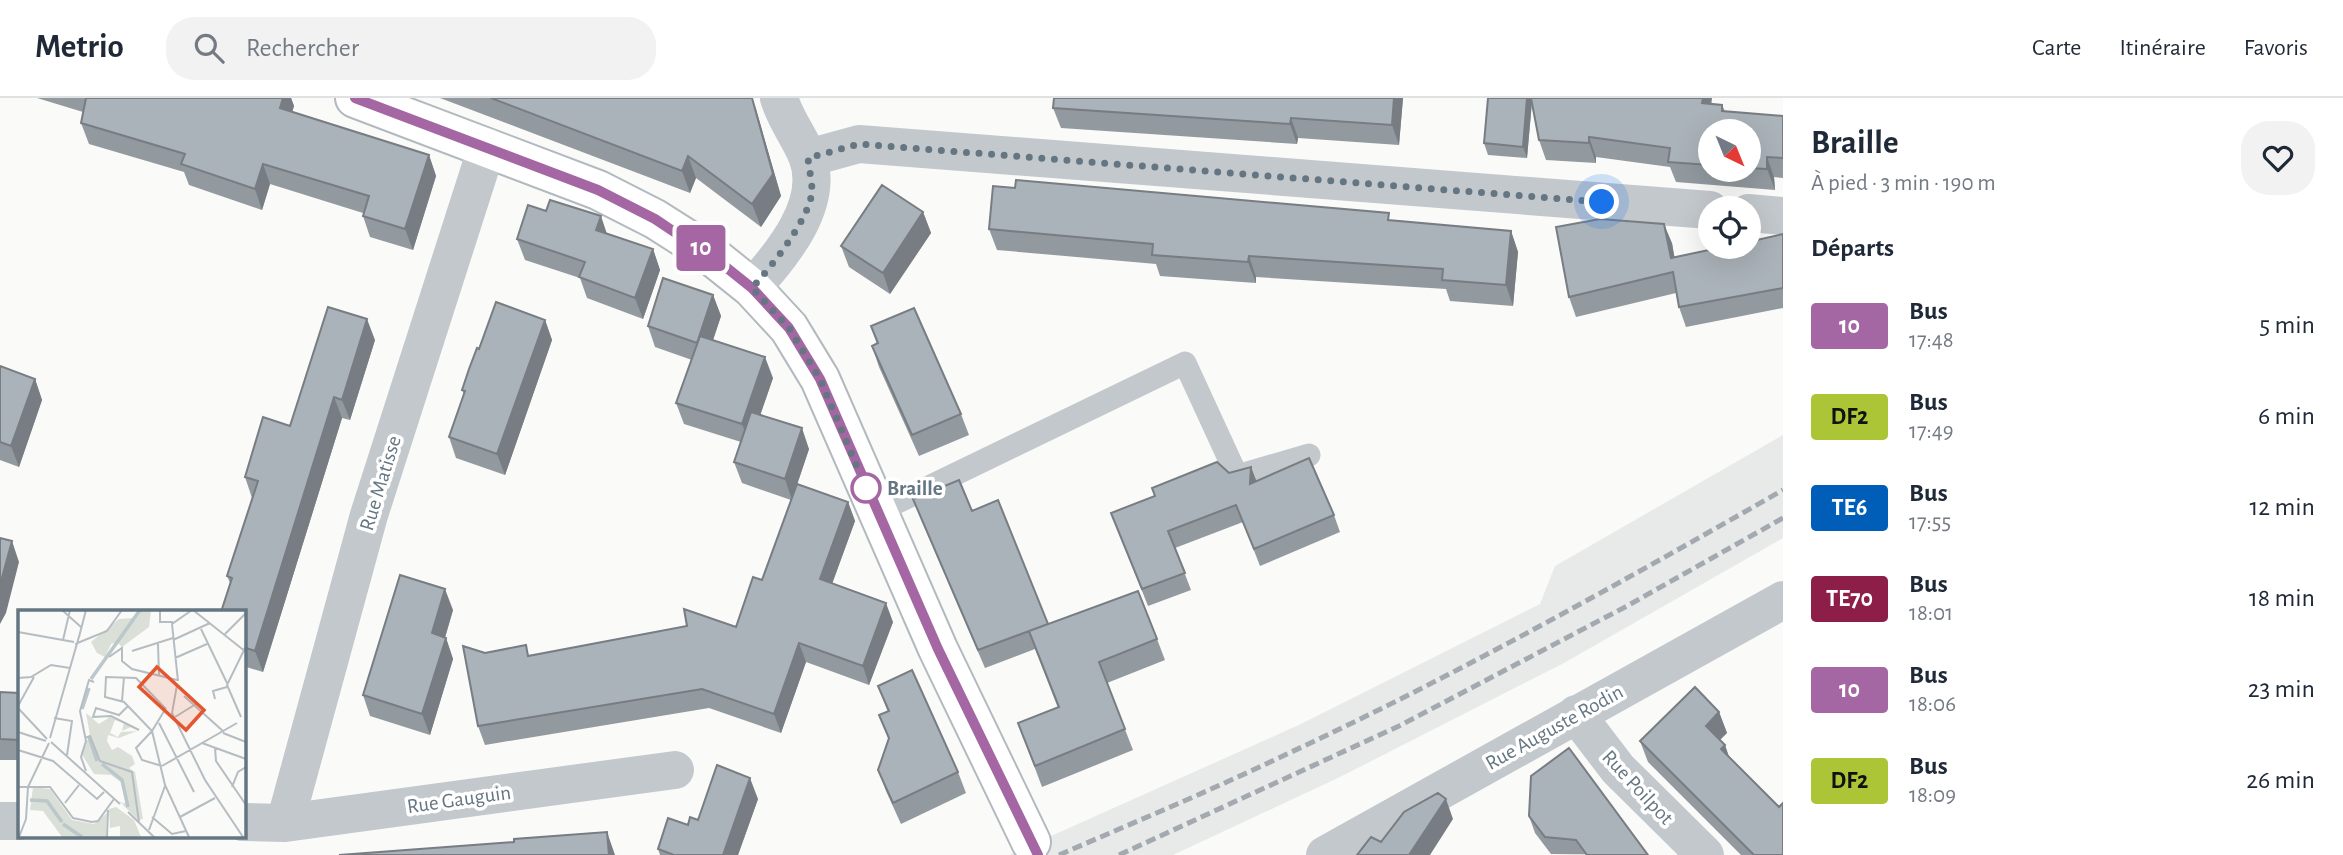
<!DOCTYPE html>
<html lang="fr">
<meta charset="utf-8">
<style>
:root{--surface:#fff;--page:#f2f2f3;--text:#1f2937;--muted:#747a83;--line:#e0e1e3}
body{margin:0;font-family:"Alegreya Sans",sans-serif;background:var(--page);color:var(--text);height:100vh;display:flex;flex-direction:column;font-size:26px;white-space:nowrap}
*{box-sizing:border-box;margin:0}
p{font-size:23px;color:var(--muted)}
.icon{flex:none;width:38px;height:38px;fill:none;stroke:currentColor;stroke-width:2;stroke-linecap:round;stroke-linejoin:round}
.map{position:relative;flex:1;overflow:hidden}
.panel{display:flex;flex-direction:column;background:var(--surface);width:560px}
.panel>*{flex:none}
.badge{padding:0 14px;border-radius:5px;font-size:24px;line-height:46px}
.needle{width:46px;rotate:137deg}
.controls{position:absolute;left:1698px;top:21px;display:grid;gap:14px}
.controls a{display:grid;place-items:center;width:63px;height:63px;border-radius:50%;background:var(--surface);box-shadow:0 7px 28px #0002;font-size:35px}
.you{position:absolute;width:35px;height:35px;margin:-18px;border:5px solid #fff;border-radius:50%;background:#1a73e8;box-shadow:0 0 0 10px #1a73e833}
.map>.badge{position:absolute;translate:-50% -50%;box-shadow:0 0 0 4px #fff}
h2{padding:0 28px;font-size:26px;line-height:63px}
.round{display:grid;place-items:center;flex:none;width:74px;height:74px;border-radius:28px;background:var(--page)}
.head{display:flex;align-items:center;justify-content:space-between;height:119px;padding:0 28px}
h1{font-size:33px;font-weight:700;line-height:52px}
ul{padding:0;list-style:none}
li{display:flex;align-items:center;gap:21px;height:91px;padding:0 28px}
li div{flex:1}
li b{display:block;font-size:26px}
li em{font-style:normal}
li .badge{min-width:77px;font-weight:700;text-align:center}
header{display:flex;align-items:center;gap:42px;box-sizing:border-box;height:98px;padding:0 35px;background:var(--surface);border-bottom:2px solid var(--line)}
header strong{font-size:33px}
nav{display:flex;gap:38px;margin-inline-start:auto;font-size:24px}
.search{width:490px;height:63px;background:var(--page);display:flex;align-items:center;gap:18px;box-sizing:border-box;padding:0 24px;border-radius:28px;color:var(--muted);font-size:26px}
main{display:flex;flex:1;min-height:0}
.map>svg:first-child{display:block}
.built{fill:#e8e9e9}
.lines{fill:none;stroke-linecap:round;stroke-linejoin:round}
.secondary-casing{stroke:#b3babf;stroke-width:42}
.lane{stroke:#c3c8cc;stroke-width:23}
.street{stroke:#c3c8cc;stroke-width:38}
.secondary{stroke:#fff;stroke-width:38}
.rail{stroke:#a2aab0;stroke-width:5;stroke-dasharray:10 5;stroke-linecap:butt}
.wall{fill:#929a9f;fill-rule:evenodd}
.shaded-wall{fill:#777d82}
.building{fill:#aab3b9;stroke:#777d82;stroke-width:2}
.line-casing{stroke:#fff;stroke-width:16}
.line{stroke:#a467a3;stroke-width:10}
.walk{stroke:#657683;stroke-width:7;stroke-dasharray:0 12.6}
.stop-dot{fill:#fff;stroke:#a467a3;stroke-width:3.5}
.labels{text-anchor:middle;stroke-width:7;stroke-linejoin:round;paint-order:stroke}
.street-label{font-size:21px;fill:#657683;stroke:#fff}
.stop-label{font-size:21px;font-weight:bold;fill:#657683;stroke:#fff;text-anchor:start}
.inset-river{fill:none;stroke:#bbc7cb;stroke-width:3.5}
.inset-road{fill:none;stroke:#b5bdc2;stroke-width:2}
.view{fill:#e4572e;fill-opacity:0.15;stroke:#e4572e;stroke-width:3.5}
.inset-edge{fill:none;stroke:#657683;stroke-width:3.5}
</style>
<header>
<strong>Metrio</strong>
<div class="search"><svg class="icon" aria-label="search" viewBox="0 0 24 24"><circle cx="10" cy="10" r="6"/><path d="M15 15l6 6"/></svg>Rechercher</div>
<nav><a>Carte</a><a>Itinéraire</a><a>Favoris</a></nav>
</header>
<main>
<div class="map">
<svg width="1783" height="757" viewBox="0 0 1783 757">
<rect width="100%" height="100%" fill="#fafaf8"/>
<!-- built -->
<path class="built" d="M1783,337V440L1564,565L1340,679L1173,757H1009L1301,626L1540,506L1555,468Z"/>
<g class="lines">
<!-- secondary casing -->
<g class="secondary-casing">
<path id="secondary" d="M355,0L598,92L655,121L707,154L752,190L789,230L820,281L938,551L1031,744"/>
</g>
<!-- lane -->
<path class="lane" d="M877,414L1185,265L1237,378L1309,357"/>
<!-- street -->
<path class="street" d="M808,60L859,46L1710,112
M1748,115L1783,118
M752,190C781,158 826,105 807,58C799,38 785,21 779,0
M1576,616L1618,671L1705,757
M0,723H19
M243,724L285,725L675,672
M285,725L369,417L487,49
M1325,757L1783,502"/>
<!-- secondary -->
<use href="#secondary" class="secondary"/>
<!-- rail -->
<path class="rail" d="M1059,757C1135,724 1212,692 1287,656C1457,577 1620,485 1783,392
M1119,757L1399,628L1627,508L1783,420"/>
</g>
<!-- wall -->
<path class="wall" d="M37,0H291L294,8L292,14L429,57L436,78L413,152L370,139L363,118V115L270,86L262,112L189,87L184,74L89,46L81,25L83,14Z
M440,0H752L781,98L761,129L696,80L690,95Z
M1403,0L1399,47L1298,40L1297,46L1061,30L1053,10Z
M1488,0L1712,6L1722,7L1725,13L1783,18V80L1774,79L1775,92L1676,84L1670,69L1596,59V65L1546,62L1539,42L1532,5L1527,60L1488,57L1484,45ZM1710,33H1748V72H1710Z
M923,114L931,135L890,196L849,169L841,148Z
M1392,122L1511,133L1518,154L1513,208L1450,203L1446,191L1256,179V185L1160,178L1156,166L997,152L989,131Z
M607,136L653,151L660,172L643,221L587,200L580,180L525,162L517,141Z
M1783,136V210L1686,229L1679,209L1676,195L1576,219L1569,199L1672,145L1674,159Z
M713,197L721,218L713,242L773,280L760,317L809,351L797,386L848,404L855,423L832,485L893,524L869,587L806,564L781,635L709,610L485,647L478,628L485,555L530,557L736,529L762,482L791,402L742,385L734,364L741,344L684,326L676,305L692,262L655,249L648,228Z
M545,222L552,242L505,377L456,360L449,339L464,296L462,292L479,251Z
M871,228L961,316L969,337L919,358L879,269L872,248L877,246Z
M375,242L350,322L342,320L263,574L243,568V514L227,478L252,400L245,379L290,328Z
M0,268L35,281L42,302L19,369L0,362Z
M1229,375L1256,383L1334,417L1340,434L1260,468L1243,424L1175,450L1191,492L1148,508L1111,415Z
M913,401L972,413L1048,526L1157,541L1165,562L1107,585L1133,652L1042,689L1018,625L1058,610L1035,551L985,570L920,419Z
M453,512L445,540H446L453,561L430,637L370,618L363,597Z
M878,588L958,674L966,695L901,726L886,693L878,672L889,642L879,617L888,614Z
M0,594L19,595V662H0Z
M1719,614L1727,635L1720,642L1725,647L1729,659L1779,709L1783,757H1741L1648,664L1640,643Z
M758,701L738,757H660L658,751L688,727L698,722Z
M1529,718L1648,757L1551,756L1535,735Z"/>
<!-- shaded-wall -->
<path class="shaded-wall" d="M283,0H291L294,8L287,31L280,10Z
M752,0L756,11L781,98L761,129L752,106Z
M1394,0H1403L1399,47L1392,27Z
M1527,0H1532V2L1527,60L1523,49Z
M1703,0H1712L1709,25L1702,5Z
M1291,20L1298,40L1297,46L1290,26Z
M1589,39L1596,59V65L1589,45Z
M429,57L436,78L413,152L405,131Z
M688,58L696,80L690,95L682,73Z
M1767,59L1774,79L1775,92L1767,71Z
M263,66L270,86L262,112L255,91Z
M923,114L931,135L890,196L883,175Z
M601,118L608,139L596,132Z
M1664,126L1672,145L1678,179L1671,160Z
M1511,133L1518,154L1513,208L1506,187Z
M653,151L660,172L643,221L635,200Z
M1249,158L1256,179V185L1248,164Z
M713,197L721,218L705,266L697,245Z
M367,221L375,242L350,322L342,302Z
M545,222L552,242L505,377L497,356Z
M765,259L773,280L750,347L742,326Z
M35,281L42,302L19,369L11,348Z
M334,299L342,320L263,574L255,553Z
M802,330L809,351L792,402L785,381Z
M1251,369L1258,387L1250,386Z
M848,404L855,423L827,500L820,481Z
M12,443L19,464L6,515L0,526V487Z
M445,491L453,512L440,556L432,535Z
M886,505L893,524L869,587L863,568Z
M446,540L453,561L430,637L422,616Z
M799,545L806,564L781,635L774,616Z
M1719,614L1727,635L1713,648L1706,628Z
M1725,647L1732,668L1721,651Z
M750,680L758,701L738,757H723Z
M1446,701L1453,721L1430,757H1409Z
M607,734L615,757H609Z"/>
<!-- building -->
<path class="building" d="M86,0H283L280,10L429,57L405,131L363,118L369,98L263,66L255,91L181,66L185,56L81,25Z
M491,0H752L773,76L752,106L688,58L682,73Z
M1054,0H1394L1392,27L1291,20L1290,26L1053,10Z
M1488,0H1527L1523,49L1484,45Z
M1531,0H1703L1702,5L1722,7V13L1783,18V60L1767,59V71L1748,70V33H1710V67L1668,64L1670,50L1589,39V45L1539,42Z
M1016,82L1389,115L1388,122L1511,133L1506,187L1442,182L1443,171L1249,158L1248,164L1152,157L1153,146L989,131L993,88L1015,90Z
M882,87L923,114L883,175L841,148Z
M550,102L601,118L596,132L653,151L635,200L579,179L585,164L517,141L528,107L546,113Z
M1600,121L1664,126L1671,160L1723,149H1748V144L1783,136V190L1679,209L1673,174L1569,199L1556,129Z
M663,180L713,197L697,245L648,228Z
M496,204L545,222L497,356L449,339L465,293L462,292L469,271L477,250L479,251Z
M328,209L367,221L342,302L334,299L255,553L243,549V514H221L232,480L227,478L258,383L245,379L263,319L290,328Z
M914,210L961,316L912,337L872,248L878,245L871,228Z
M700,238L765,259L742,326L676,305Z
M0,268L35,281L11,348L0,344Z
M751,314L802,330L785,381L734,364Z
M1309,360L1334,417L1254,451L1236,407L1168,433L1185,475L1142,491L1111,415L1155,398L1152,390L1217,364L1229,375L1251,369L1250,386Z
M959,382L972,413L998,402L1048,526L978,552L913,401Z
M797,386L848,404L820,481L886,505L863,568L799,545L774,616L702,591L478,628L463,548L485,555L526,547L528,558L687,528L684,511L736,529L753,479L762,482Z
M0,440L12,443L0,487Z
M400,477L445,491L432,535L446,540L422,616L363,597Z
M1138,493L1157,541L1099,564L1125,631L1035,668L1018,625L1059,609L1029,533Z
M912,572L958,674L893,705L878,672L889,640L879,617L889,613L878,588Z
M1695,589L1719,614L1706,628L1725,647L1721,651L1779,709L1783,705V757H1754L1640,643Z
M0,594L19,595V642L0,641Z
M1569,650L1648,757H1587L1576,742L1545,739L1529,718L1531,678Z
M717,667L750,680L723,757H674L658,751L668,720L688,727L690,719L698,722Z
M1438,695L1446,701L1409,757H1357L1371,739L1381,744L1404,714Z
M607,734L609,757H339L514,744V741Z"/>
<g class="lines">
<!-- line casing -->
<g class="line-casing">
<path id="line" d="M355,0L598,92L655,121L722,166L752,190L789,230L820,281L938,551L1038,757"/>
</g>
<!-- line -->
<use href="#line" class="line"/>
<!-- walk -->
<path class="walk" d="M866,390L820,281L789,230L752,190C770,170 810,121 812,93C812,83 809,71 808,60L859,46L1602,104"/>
</g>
<!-- markers -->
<circle class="stop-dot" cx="866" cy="390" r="14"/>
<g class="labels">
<!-- street labels -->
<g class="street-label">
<text transform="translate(380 385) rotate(-73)" y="7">Rue Matisse</text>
<text transform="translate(1554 629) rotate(-29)" y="7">Rue Auguste Rodin</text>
<text transform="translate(1638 689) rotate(47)" y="7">Rue Poilpot</text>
<text transform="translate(459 701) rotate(-8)" y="7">Rue Gauguin</text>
</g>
<!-- stop labels -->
<g class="stop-label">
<text x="887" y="397">Braille</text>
</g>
</g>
<!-- overview -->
<g transform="translate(18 512)">
<rect width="228" height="228" fill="#fafaf8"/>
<path d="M121,0H133L131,17L104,37L99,32L93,34L87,47L79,43L73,32L101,9L116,8ZM68,103L81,114L92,107L115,116L104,121L106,113L97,110L92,123L100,127L103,122L119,121L101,128L90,125L89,131L94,140L100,137L114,146L117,154L111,158L117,162L125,209L120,210L101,191L106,194L109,187L104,173L93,165L76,164L63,143L72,125ZM15,177L32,179L54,210L76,214L89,203L88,227H44L25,201L12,200ZM98,197L116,210L123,227H102V216L92,218L91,199Z" fill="#dadfd7"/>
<path class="inset-river" d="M73,69L122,0M64,99L71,78M71,127L79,151M84,154L104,170L110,197M12,190L29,191L44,212M45,214L64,227"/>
<path class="inset-road" d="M44,0L63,17M142,0V12H155M175,0L228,42M183,19L209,73M0,22L56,32M207,24L228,3M61,27L68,0M45,30L52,0M155,30L192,13M57,34L89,21L104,0M140,34L141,65M114,41L155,28M91,47L104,38V51L114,59L159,70M157,48L189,34M0,68L13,67L33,55L52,58M160,71L154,14L174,0M159,75L154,103L187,170L225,227M166,86L206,122M197,89L195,81L209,77M104,91L106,67M0,96L16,67M110,96L101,105L78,98L75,107L93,106L121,120M0,98L29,129M148,99L118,68L88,67L87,87L106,92L134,121L147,175L171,227M157,107L178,94M223,107L209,75L228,36M36,108L54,111L49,145M141,113L176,182M134,121L118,138L124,150L144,156M134,121L148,98M0,122L28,131M205,123L228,132M32,128L62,23M67,128L72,126L82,151L114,162L121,212M33,132L102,194M184,133L228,149M197,138L198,151L228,195M0,140L35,151L79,189L86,182M144,156L219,113M68,161L63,147L68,131L62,101L71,70L76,72M0,177H32L55,208L74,212L80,211L96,189M214,177L220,162L228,157M47,193L61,175M110,202L136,227M134,207L154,224L168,221M162,207L197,188M131,220L147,176M1,227L8,209L10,177L31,133M89,227L90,200"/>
<path class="view" d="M139,57L186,100L168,120L121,77Z"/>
<rect width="228" height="228" class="inset-edge"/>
</g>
</svg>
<div class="controls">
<a><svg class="needle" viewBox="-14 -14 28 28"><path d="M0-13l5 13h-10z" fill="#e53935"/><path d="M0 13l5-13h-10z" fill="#747a83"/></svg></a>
<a><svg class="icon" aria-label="locate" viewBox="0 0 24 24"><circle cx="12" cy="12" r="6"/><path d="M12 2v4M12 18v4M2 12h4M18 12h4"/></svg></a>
</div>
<div class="you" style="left:1602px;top:104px"></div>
<b class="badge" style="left:701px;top:150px;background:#a467a3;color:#fff">10</b>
</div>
<section class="panel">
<div class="head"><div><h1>Braille</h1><p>À pied · 3 min · 190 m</p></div><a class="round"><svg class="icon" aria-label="heart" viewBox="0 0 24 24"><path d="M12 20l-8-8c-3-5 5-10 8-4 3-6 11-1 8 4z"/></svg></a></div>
<h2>Départs</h2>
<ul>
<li><span class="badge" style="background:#a467a3;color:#fff">10</span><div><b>Bus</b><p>17:48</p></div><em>5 min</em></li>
<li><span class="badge" style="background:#acc537;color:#111">DF2</span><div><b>Bus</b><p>17:49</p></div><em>6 min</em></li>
<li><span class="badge" style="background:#005eb8;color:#fff">TE6</span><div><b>Bus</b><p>17:55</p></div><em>12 min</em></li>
<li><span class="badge" style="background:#8d1e47;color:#fff">TE70</span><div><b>Bus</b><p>18:01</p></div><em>18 min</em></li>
<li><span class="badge" style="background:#a467a3;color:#fff">10</span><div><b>Bus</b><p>18:06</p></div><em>23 min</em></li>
<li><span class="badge" style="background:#acc537;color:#111">DF2</span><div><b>Bus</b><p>18:09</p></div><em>26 min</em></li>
</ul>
</section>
</main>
